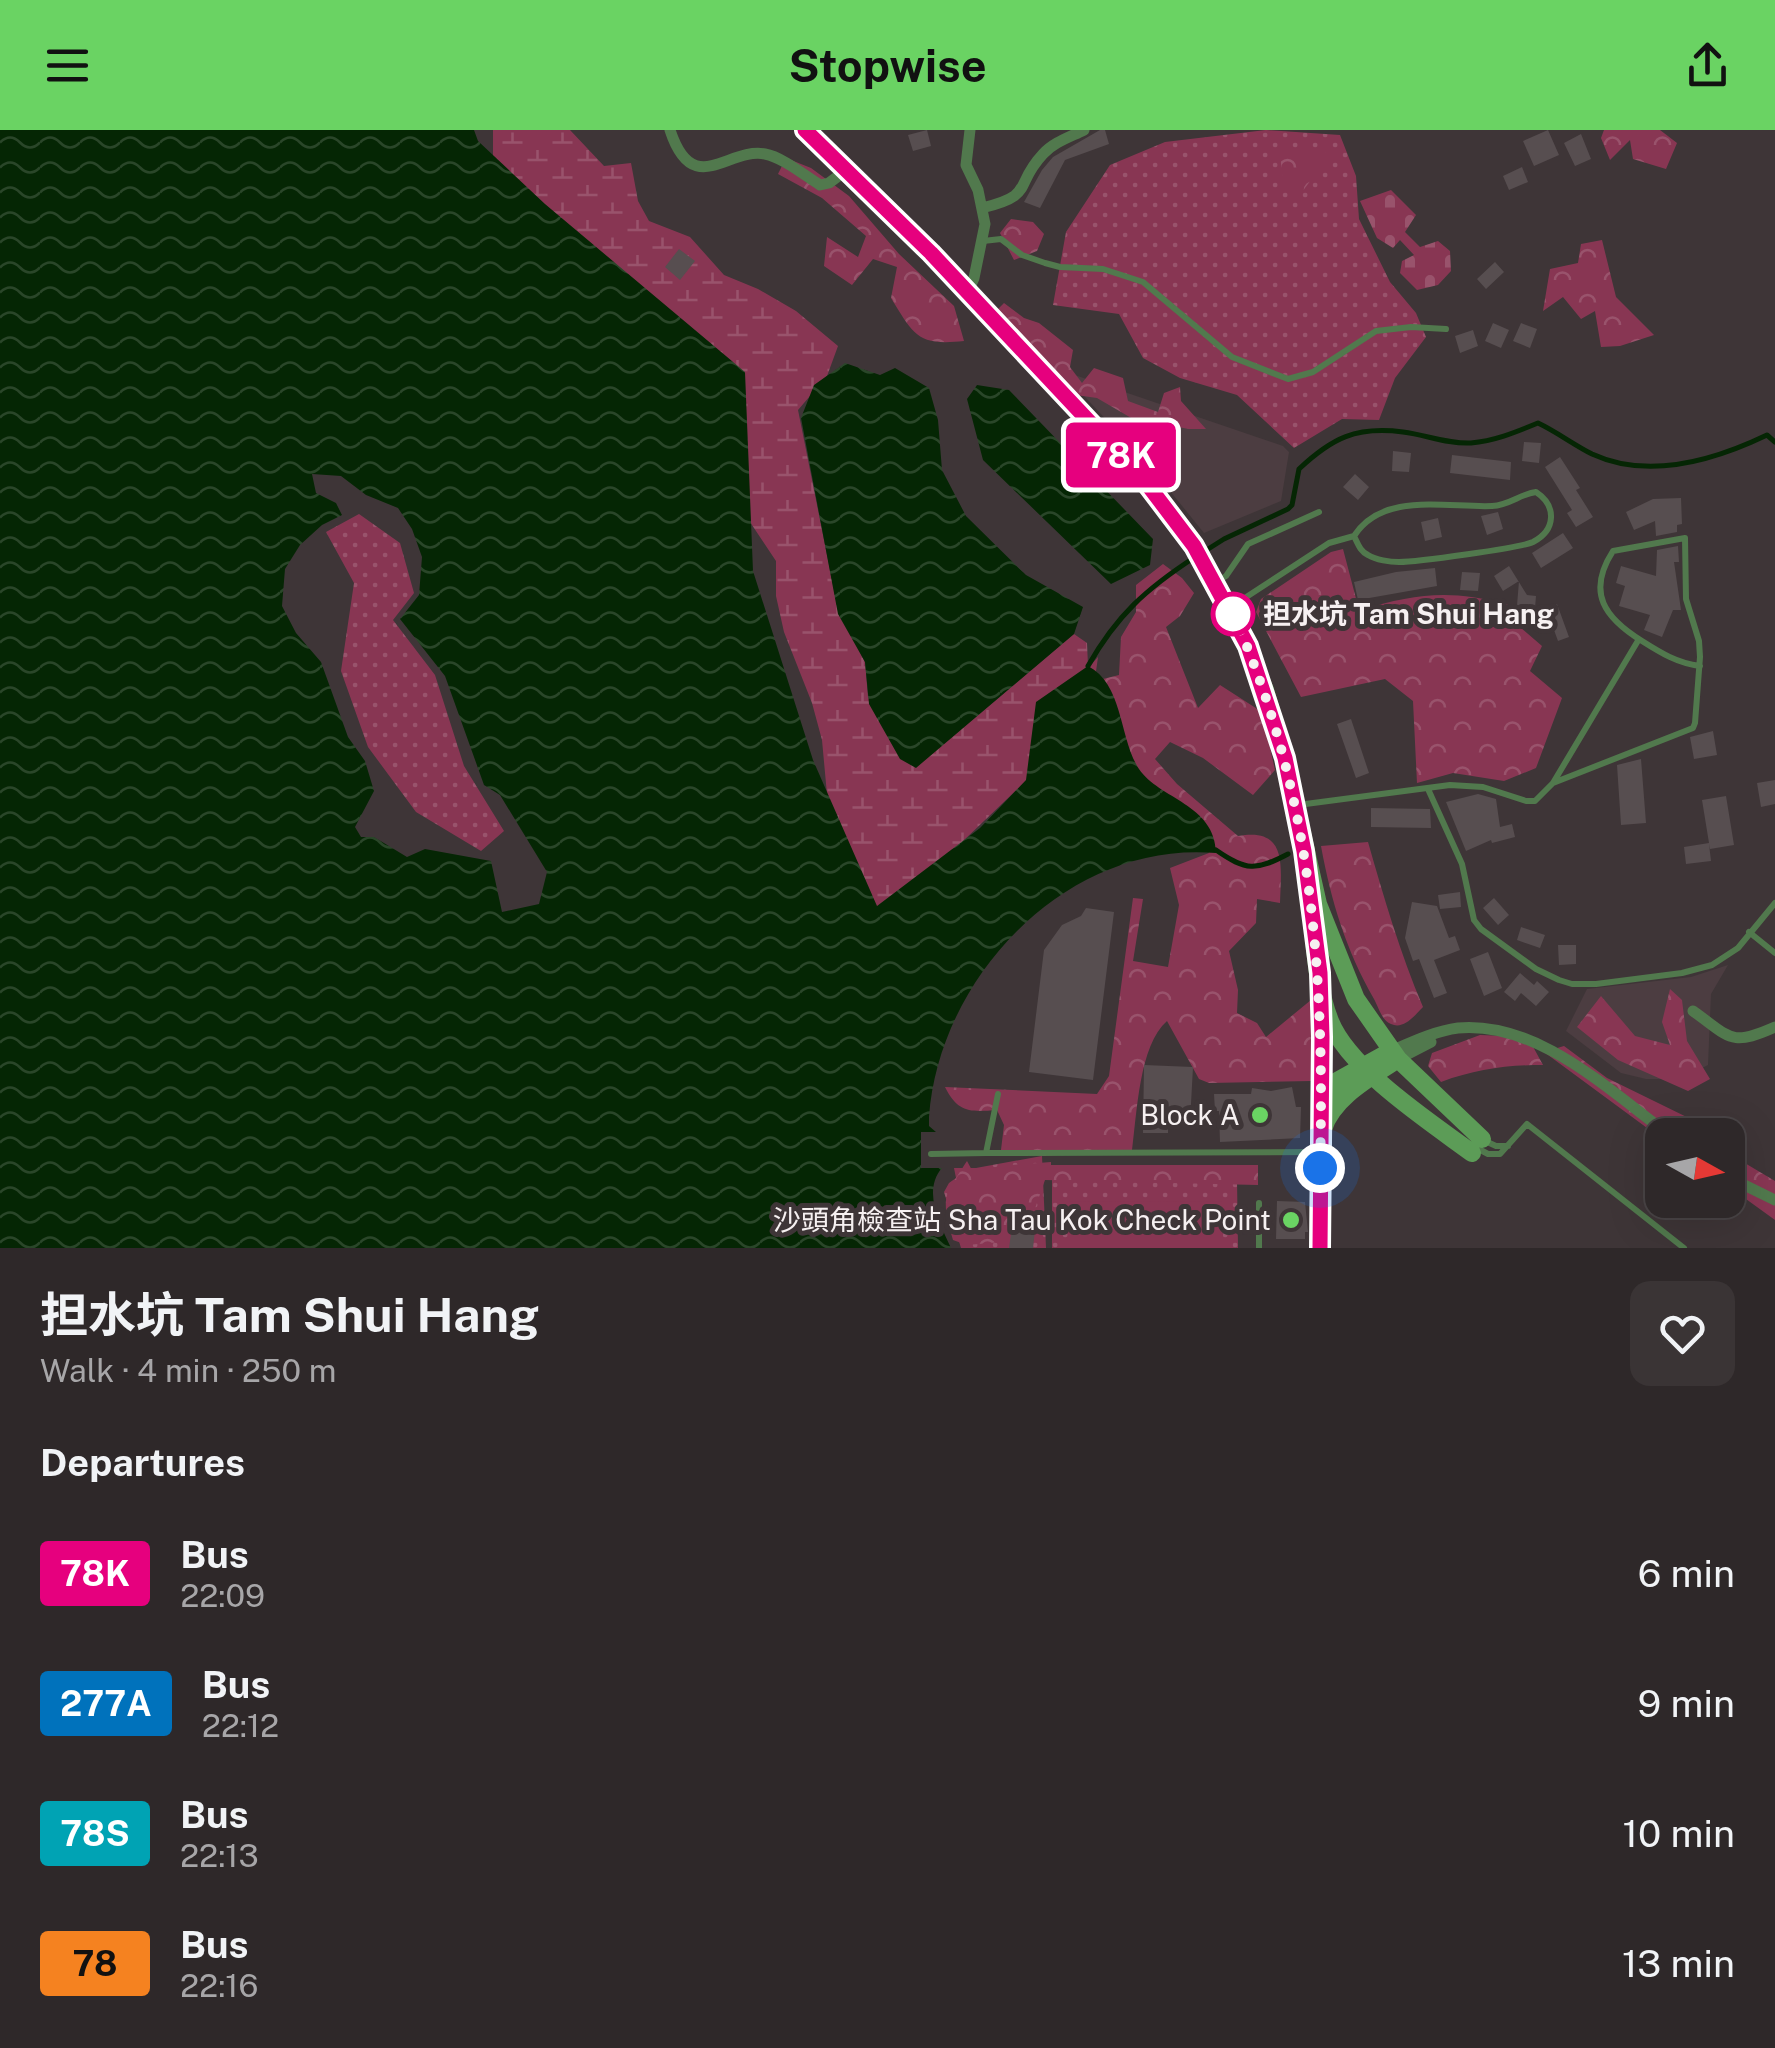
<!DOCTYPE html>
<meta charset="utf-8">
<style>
:root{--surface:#2e2829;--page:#3a3435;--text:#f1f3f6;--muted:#a7a6a8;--line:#494446;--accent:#6ad363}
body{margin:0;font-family:"Public Sans","Noto Sans SC",sans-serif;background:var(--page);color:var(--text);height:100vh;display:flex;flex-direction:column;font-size:38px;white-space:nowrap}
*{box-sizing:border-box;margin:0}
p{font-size:32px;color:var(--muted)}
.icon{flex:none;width:55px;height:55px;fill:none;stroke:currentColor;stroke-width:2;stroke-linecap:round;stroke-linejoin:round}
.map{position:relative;height:1118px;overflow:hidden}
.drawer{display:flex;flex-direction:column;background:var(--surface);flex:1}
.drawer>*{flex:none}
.badge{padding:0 20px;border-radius:8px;font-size:35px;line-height:65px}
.needle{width:65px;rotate:98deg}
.buttons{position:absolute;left:1645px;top:988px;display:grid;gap:20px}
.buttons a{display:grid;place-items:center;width:100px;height:100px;border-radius:20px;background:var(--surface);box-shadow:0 10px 40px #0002,0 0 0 2px var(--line);font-size:50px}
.you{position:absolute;width:50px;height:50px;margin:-25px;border:8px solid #fff;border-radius:50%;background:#1a73e8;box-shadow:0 0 0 15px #1a73e833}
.map>.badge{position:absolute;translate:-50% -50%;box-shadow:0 0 0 5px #fff}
h2{padding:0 40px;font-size:38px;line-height:90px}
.round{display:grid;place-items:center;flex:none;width:105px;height:105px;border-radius:20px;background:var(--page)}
.overview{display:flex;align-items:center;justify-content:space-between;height:170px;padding:0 40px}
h1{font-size:48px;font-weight:700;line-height:75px}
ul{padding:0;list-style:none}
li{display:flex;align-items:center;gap:30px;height:130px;padding:0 40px}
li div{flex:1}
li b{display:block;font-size:38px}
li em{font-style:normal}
li .badge{min-width:110px;font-weight:700;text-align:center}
header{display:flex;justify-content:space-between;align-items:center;height:130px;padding:0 40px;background:var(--accent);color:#111;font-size:45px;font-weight:700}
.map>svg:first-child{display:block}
.built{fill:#4c3d41}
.grass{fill:url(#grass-dots)}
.forest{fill:url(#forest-crowns)}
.wetland{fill:url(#wetland-marsh)}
.cemetery{fill:url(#cemetery-stones)}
.garden{fill:#883653}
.water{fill:url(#water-waves);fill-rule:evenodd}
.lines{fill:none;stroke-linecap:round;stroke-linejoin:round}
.stream{stroke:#052604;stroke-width:5}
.building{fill:#574e50}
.lane{stroke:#51794d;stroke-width:6}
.street{stroke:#51794d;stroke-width:11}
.secondary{stroke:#5c9c57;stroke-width:18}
.line-casing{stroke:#fff;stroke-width:22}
.line{stroke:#e6007e;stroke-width:15}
.walk{stroke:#f6f0f1;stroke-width:10;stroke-dasharray:0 18}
.stop-dot{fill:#fff;stroke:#e6007e;stroke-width:5}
.poi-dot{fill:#6ad363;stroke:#3e3537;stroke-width:4}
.labels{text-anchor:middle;stroke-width:10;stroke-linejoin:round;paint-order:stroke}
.stop-label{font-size:28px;font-weight:bold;fill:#f6f0f1;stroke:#3e3537;text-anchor:start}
.poi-label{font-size:28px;fill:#f6f0f1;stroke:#3e3537;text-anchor:end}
</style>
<header><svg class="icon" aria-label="menu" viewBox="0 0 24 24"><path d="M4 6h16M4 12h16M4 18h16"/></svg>Stopwise<svg class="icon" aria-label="share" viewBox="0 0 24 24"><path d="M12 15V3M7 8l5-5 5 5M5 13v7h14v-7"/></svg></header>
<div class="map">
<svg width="1775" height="1118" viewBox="0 0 1775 1118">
<defs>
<pattern id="grass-dots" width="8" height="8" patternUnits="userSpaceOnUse" patternTransform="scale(2.5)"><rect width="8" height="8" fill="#883653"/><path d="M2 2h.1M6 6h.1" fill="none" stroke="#99536c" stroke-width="1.8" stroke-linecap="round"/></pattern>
<pattern id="forest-crowns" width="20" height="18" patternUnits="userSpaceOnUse" patternTransform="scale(2.5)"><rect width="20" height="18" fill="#883653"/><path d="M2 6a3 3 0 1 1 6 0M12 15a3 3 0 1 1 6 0" fill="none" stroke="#99536c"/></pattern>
<pattern id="wetland-marsh" width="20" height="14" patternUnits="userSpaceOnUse" patternTransform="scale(2.5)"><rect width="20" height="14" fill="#883653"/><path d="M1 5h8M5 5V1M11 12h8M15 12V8" fill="none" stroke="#99536c"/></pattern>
<pattern id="cemetery-stones" width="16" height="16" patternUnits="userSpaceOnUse" patternTransform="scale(2.5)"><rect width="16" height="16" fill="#883653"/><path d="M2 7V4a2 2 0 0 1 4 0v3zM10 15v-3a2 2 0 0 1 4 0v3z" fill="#99536c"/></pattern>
<pattern id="water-waves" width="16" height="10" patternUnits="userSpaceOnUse" patternTransform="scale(2.5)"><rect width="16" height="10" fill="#052604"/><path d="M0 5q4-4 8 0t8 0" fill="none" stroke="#2a4629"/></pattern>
</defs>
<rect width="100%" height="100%" fill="#3e3537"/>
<!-- built -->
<path class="built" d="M1060,240L1283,316L1289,322L1281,371L1204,403L1153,340Z
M1728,835L1711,864L1708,935L1681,949H1646L1621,943L1566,901L1587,859L1691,847Z"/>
<!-- grass -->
<path class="grass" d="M1266,0L1340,5L1356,46L1359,89L1390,152L1416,183L1426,207L1395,248L1379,290L1342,289L1294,318L1237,265L1180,248L1143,228L1119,184L1053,175L1066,102L1110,35L1165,12Z
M359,384L400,413L414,463L393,490L435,545L464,636L504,701L481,721L416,682L368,617L341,541L354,453L326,402Z
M1042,1026L1046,1118H961L944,1062L949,1053L956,1048L954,1038H976Z
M1052,1042L1237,1050L1238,1118H1052Z"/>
<!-- forest -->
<path class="forest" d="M1604,0H1660L1677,13L1666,39L1633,29L1630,10L1610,30L1601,8Z
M1279,16L1331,23L1302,62L1284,60Z
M786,28L811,38L849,66L899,124L954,176L964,211C917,216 914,205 891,168L897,137L873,129L852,155L824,136L827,107L858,127L866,106L822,68L778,44Z
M1011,89L1033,92L1044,104L1037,121L1014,130L1000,103Z
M1602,110L1616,167L1654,205L1620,216L1601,217L1595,181L1581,189L1563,167L1543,181L1550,139L1578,133L1581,114Z
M1004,173L1024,188L1039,193L1073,220L1070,237L1082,253L1094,238L1123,248L1128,271L1158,282L1164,263L1180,257L1181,271L1206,299H1189L1133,289L1097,268L1069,264L993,184Z
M1343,419L1359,480C1417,464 1447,459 1507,474L1514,492L1542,516L1530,541L1562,568L1536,638L1504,651L1453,643L1417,653L1413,571L1385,549L1301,567L1256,482L1261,469L1331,422Z
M1163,434L1182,448L1194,463L1180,486L1166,497L1198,578L1220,555L1262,582L1275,640L1253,665L1203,628L1170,612L1155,629L1177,654L1238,706C1288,697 1281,736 1280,773L1257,769L1256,793L1229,821L1238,860L1237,883L1257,893L1266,907L1311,870V951L1209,953L1199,949L1167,891C1139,915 1137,984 1132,1020L1042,1026L1001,1020L1004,995L997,980C970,982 958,983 945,957L1097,964L1109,946L1133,768L1143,769L1133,831L1168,837L1179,775L1170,738L1209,723L1200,702L1142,654L1103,549L1119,545L1121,507L1136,482V455Z
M1368,712C1384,768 1400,823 1423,877C1415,885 1404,900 1391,894C1382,891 1378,876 1374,869C1346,820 1331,771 1321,716Z
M1670,859L1682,870L1687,911L1710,949L1688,961L1618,930L1577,897L1601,866L1635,906L1670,915L1662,892Z
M1480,905L1505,906L1531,913L1543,935C1507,935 1476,939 1441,952L1428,936L1432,923Z
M1564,916L1607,948L1703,995L1711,1005H1662V1009L1544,922Z
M1733,1001L1738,1029L1775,1051V1090L1728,1056V1010Z
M967,1031L974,1044L999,1036L1051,1032V1035H1258V1055L1045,1050L1024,1110L967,1115L953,1110C941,1067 943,1068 967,1031Z"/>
<!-- wetland -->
<path class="wetland" d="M493,0H570L604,36L631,33L638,71L649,91L690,107L724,145L758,159L796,181L838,216L827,246L798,280L838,480L865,532L868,567L916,637L1074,504L1087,513L1088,536L1081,546L1098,527L1093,563L1029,648L962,712L916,773L859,789L828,675L822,610L812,573L784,502L776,466V431L736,371L493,44Z"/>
<!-- cemetery -->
<path class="cemetery" d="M1391,60L1416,85L1405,102L1420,117L1438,111L1450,121L1451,141L1438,155L1417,160L1400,143L1402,131L1414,125L1400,110L1393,118L1377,108L1360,71Z"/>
<!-- garden -->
<path class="garden" d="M1223,1071V1118H1068V1072Z"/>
<!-- water -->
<path class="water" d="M0,0H474L478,11L545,74L745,242L753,441L813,630L877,776L980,698L1026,650L1036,572L1088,536C1124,555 1119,609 1139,639C1159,669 1215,674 1216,723C1068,710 939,846 929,987V996L936,1002H921V1038H942C922,1061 940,1094 951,1118H0ZM312,344L341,346L366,365L398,378L412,399L422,427L419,465L400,489L445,546L484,655L500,665L547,742L539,774L502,782L491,731L425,719L407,727L374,707H361L355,697L374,661L365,631L348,607L321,532L296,503L282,476L285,439L300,415L322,395L342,385L336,373L316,363Z
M845,233L880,245L895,238L929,258L938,290L942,340L966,386L1026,445L1083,477L1074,504L916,638L900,629L869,574L865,532L838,484L801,288L814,255Z
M977,255L1009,260L1153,409L1150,435L1111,454L983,330L967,269Z"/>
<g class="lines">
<!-- stream -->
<path class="stream" d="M1205,421L1224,409L1288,379L1292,375L1299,339C1332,308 1356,296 1403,302C1427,305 1446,314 1471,313C1495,311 1516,302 1538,293C1557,302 1574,315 1592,324C1648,350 1715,330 1767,305L1775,312
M1088,536C1117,485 1146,459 1195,427
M1216,720C1246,741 1256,741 1288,724"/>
</g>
<!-- building -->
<path class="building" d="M927,0L931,16L913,21L908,5Z
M1100,0H1105L1109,14L1065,30L1040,78L1024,72L1042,40L1053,27Z
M1548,0L1559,25L1534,36L1523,11Z
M1581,4L1591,29L1575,36L1564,13Z
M1522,37L1528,52L1509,60L1503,46Z
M679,119L695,131L680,150L665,137Z
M1495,132L1504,142L1486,159L1477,149Z
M1493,193L1509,200L1501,218L1485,211Z
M1521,193L1537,199L1530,218L1513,211Z
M1473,200L1478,216L1460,223L1455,206Z
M1524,312L1541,313L1539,333L1522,331Z
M1393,321L1411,323L1409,342L1392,341Z
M1452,325L1511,332L1510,350L1450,343Z
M1560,327L1580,358L1576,360L1593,387L1576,397L1567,383L1572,380L1545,337Z
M1355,344L1369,357L1358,370L1343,357Z
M1681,368L1682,394L1677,395V402L1656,406L1655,391L1634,400L1626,382L1653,369Z
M1498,382L1503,399L1487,405L1481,386Z
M1438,388L1442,407L1425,411L1421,392Z
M1563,403L1573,418L1541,438L1532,423Z
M1678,416L1679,432H1674L1681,480H1673L1662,507L1644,500L1650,485L1619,476L1625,456L1616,453L1621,436L1656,446L1657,420Z
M1509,436L1527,465L1536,466L1534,490L1516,488L1519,451L1503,461L1494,446Z
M1435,438L1437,456L1358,470L1354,452L1396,442Z
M1462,442L1480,443L1478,461L1460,460Z
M1557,474L1569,507L1558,511L1546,478Z
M1351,589L1369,643L1356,648L1337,594Z
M1713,601L1717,625L1694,629L1690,607Z
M1641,629L1646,693L1621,695L1617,635Z
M1775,650V674L1761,677L1757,653Z
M1478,664L1496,669L1500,697L1512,694L1515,707L1492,713L1491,710L1466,721L1446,672Z
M1726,666L1734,715L1710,719L1709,714L1711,731L1686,734L1684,717L1709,713L1702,670Z
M1371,678L1430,679L1431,698L1371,697Z
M1460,762L1461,777L1440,779L1438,765Z
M1494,768L1509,785L1498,795L1483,778Z
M1412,772L1437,776L1449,808L1455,806L1460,820L1434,830L1447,863L1434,868L1419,829L1413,831L1405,808Z
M1086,778L1114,782L1093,950L1029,942L1044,820L1062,795L1081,786Z
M1521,797L1545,805L1540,818L1517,810Z
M1558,815H1576V834L1559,835Z
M1488,822L1502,858L1484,866L1470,829Z
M1520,843L1534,855L1537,851L1549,862L1536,876L1521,863L1515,871L1504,862Z
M1144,935L1193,937L1190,992L1168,991V1003H1143Z
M1292,957L1296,977H1301L1300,1008L1220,1012L1219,981H1215L1214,964H1251L1252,958L1271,961Z
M1277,1071L1305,1072L1308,1102H1305V1109H1276Z
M1012,1097L1035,1100L1033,1118H1009Z"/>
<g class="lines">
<!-- lane -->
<path class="lane" d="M983,111L1001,109L1022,125L1045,133L1060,137L1103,139L1143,152L1232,227L1288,249L1313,242L1376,201L1411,197L1446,199
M1216,452L1226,446L1248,414L1319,382
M1231,477L1329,413L1354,406C1383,361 1447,378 1492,376C1510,375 1520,364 1536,362C1557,376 1556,400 1533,412C1520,418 1416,432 1399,432C1390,432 1376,430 1368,425C1360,421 1358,414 1354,406
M1553,653L1693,598L1695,593L1700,527L1699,511L1686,469L1685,408L1613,421C1586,463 1605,488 1642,511C1661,523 1677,533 1700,536
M1428,659L1462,734L1474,790L1481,799L1536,839L1559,850L1572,854H1596L1682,843L1712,835L1738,818L1775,773
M1298,675L1450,655L1483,657L1526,671H1535L1553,653L1639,509
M1749,802L1775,823
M998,964L986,1023L1319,1022
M1483,1010L1496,1016H1508
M1475,1017L1488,1024H1500L1527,994L1684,1118
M931,1024L986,1023
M1259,1073V1118"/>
<!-- street -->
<path class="street" d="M670,0C693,70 728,17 765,24C782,27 804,45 820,55L829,53L845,41
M982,78C1036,65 1013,56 1043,24C1054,12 1070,7 1084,0
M967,164L974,148L985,94L978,60L966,35L970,0
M1693,881C1731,908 1730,917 1775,897
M1391,921C1412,912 1435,901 1458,898C1539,891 1609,961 1670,1005
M1398,929L1431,912
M1728,1047L1775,1070"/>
<!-- secondary -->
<path class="secondary" d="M805,0L931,123L1144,350L1194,416L1230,478L1265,560L1285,628L1318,774L1356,869L1398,929L1482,1009
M1311,776C1315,813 1316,856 1330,891C1349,939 1430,992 1472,1023
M1322,969L1337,951L1391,921
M1323,999C1333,967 1371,947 1398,929
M1320,1118L1321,884"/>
</g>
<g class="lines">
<!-- line casing -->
<g class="line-casing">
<path id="line" d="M805,0L931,123L1144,350L1194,416L1248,516L1285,628L1304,721L1320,843L1322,907L1320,1118"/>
</g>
<!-- line -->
<use href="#line" class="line"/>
<!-- walk -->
<path class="walk" d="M1233,484C1313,661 1325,847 1320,1038"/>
</g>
<!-- markers -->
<circle class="stop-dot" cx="1233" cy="484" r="20"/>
<g class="poi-dot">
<circle cx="1260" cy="985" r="10"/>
<circle cx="1291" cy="1090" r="10"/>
</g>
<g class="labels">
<!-- stop labels -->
<g class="stop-label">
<text x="1263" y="494">担水坑 Tam Shui Hang</text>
</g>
<!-- poi labels -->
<g class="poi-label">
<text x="1240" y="995">Block A</text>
<text x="1271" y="1100">沙頭角檢查站 Sha Tau Kok Check Point</text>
</g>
</g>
</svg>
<div class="buttons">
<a><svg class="needle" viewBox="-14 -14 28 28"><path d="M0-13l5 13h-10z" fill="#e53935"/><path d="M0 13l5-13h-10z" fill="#a7a6a8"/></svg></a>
</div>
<div class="you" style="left:1320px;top:1038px"></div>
<b class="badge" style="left:1121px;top:325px;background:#e6007e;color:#fff">78K</b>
</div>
<section class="drawer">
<div class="overview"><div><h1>担水坑 Tam Shui Hang</h1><p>Walk · 4 min · 250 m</p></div><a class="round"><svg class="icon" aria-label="heart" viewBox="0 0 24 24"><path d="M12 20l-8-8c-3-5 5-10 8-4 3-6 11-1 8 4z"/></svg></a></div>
<h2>Departures</h2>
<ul>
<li><span class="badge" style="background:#e6007e;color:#fff">78K</span><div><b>Bus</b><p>22:09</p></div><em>6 min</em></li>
<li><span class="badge" style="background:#0072bc;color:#fff">277A</span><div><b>Bus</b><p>22:12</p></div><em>9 min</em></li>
<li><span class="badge" style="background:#00a3b4;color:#fff">78S</span><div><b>Bus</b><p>22:13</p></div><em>10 min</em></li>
<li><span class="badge" style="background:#f58220;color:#111">78</span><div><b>Bus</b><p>22:16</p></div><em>13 min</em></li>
</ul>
</section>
